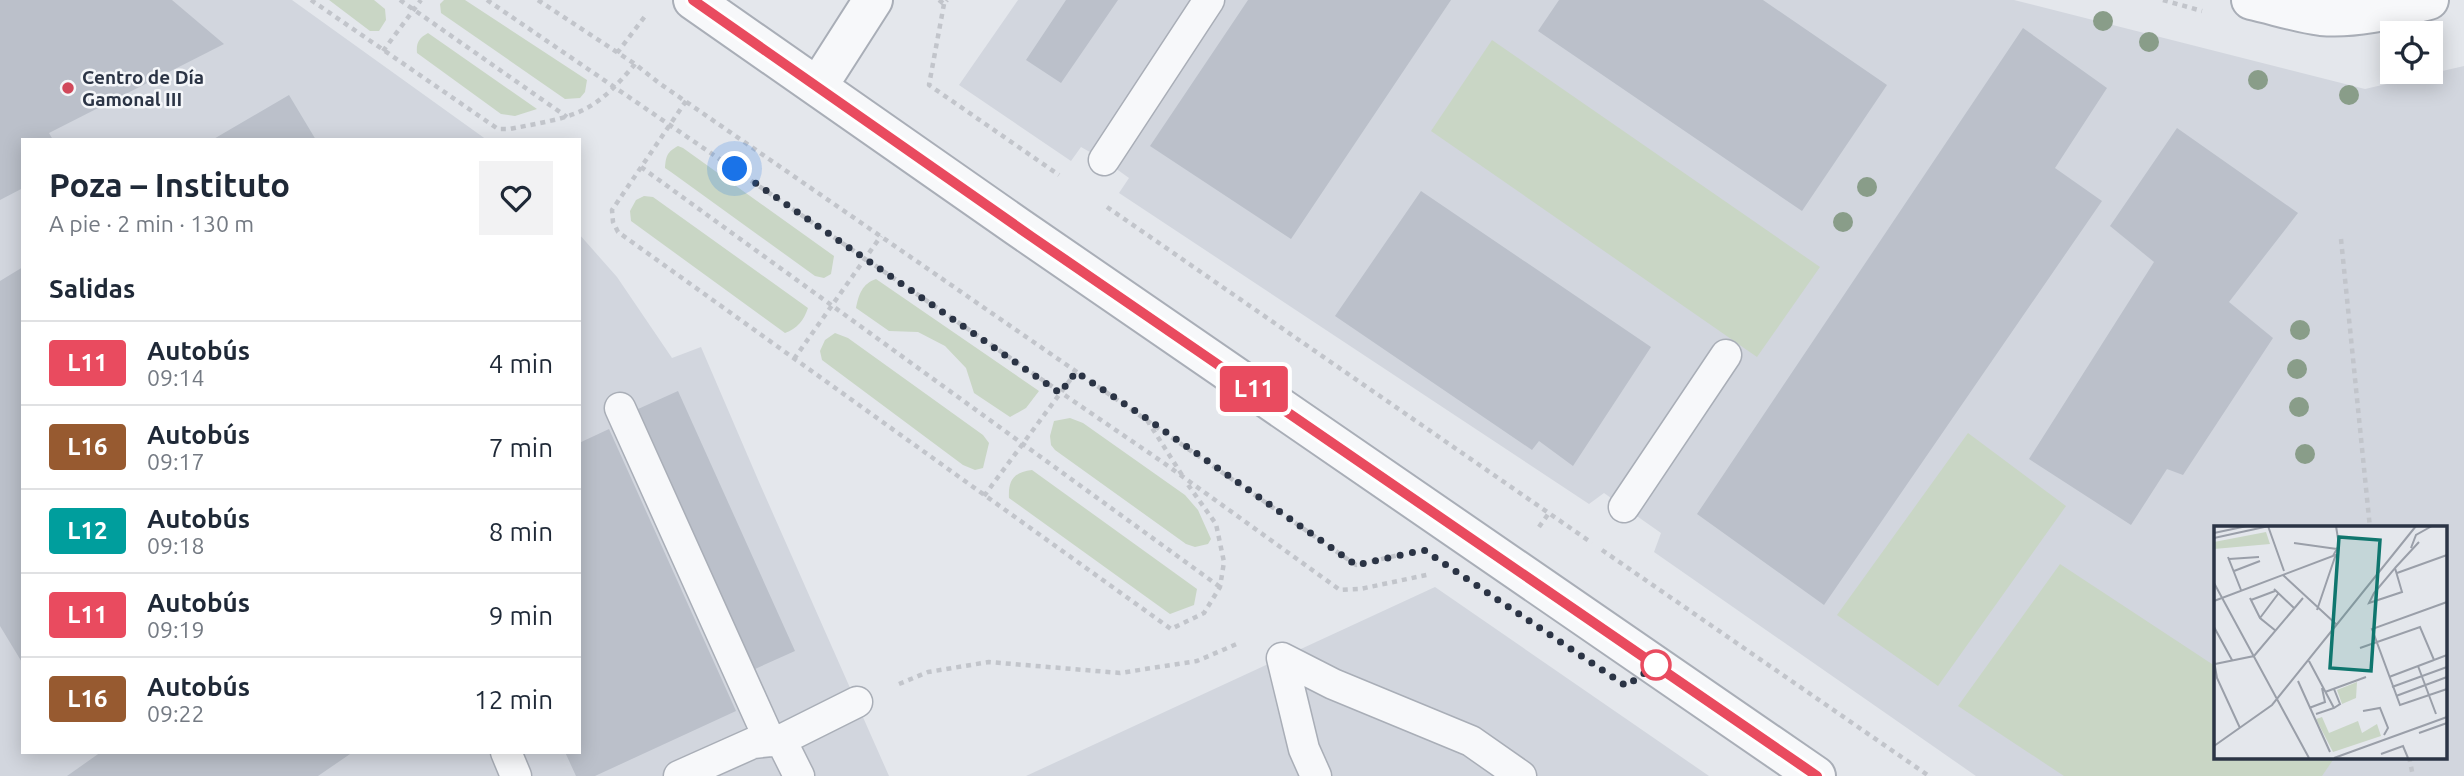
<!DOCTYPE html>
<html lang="es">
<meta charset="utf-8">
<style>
:root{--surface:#fff;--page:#f2f2f3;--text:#1f2937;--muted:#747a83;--line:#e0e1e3}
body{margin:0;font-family:Ubuntu,sans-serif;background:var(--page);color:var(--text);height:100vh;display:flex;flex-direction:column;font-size:26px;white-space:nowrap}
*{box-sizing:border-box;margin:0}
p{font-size:23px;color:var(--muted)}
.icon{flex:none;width:38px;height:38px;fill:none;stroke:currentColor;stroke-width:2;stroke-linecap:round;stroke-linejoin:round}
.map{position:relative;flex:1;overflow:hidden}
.side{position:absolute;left:21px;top:138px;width:560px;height:616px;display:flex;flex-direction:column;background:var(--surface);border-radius:0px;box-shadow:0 4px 18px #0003}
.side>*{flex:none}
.badge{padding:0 14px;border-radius:5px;font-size:24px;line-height:46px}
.controls{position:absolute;left:2380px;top:21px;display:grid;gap:14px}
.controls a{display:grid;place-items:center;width:63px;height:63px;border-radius:0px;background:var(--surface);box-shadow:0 4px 18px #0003;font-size:35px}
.you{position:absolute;width:35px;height:35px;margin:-18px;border:5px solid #fff;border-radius:50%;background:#1a73e8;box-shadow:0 0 0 10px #1a73e833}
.map>.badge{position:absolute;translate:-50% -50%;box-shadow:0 0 0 4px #fff}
h2{padding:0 28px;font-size:26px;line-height:63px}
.round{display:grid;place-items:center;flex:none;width:74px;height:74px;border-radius:0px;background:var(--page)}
.headline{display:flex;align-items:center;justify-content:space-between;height:119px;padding:0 28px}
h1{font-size:33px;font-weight:700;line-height:52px}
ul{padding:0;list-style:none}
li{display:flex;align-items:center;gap:21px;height:84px;padding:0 28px;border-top:2px solid var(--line)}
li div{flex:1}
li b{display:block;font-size:26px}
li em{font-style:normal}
li .badge{min-width:77px;font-weight:700;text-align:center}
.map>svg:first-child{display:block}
.built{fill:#d2d6de;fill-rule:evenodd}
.green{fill:#c9d6c5}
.building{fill:#bbc0ca}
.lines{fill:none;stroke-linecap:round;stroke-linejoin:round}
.lane-casing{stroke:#a9aeb7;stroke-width:33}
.street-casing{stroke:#a9aeb7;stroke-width:42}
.path{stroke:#c2c5cb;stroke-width:4.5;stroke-dasharray:5 5;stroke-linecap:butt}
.lane{stroke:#f7f8fa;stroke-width:30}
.street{stroke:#f7f8fa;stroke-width:38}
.tree{fill:#899d89}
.line-casing{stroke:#fff;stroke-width:16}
.line{stroke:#e94b5f;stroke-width:10}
.walk{stroke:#2b3445;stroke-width:7;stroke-dasharray:0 12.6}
.poi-dot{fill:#d1495b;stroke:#f4f6f9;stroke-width:2.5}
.stop-dot{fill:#fff;stroke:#e94b5f;stroke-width:3.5}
.labels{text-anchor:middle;stroke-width:5;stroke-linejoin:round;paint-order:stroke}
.poi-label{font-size:19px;font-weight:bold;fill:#2b3445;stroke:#f4f6f9;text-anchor:start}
.inset-road{fill:none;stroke:#9a9fa9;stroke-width:2}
.view{fill:#0f766e;fill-opacity:0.15;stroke:#0f766e;stroke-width:3.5}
.inset-edge{fill:none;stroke:#2b3445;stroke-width:3.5}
</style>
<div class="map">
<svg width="2464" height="776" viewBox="0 0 2464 776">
<rect width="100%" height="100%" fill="#e4e7ec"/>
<!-- built -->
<path class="built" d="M0,0H292L487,140H23V752H579V234L617,277L672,358L701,347L759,482L889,776H0Z
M1018,0H2014L2365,89L2464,66V776H1976L1654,552L1661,533L1604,493L1589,504L1119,193L1129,178L1104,160L1081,147L1071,161L959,85ZM2216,528H2445V757H2216Z
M1435,587L1709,776H1026Z"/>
<!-- green -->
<path class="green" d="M329,0H374L385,9L386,20L379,31H370Z
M444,0H465L587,80L585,92L580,98L565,99L441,13L440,4Z
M428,33L537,109L515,116L501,114L417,53C416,43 419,38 428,33Z
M1492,40L1820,267L1757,357L1431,131Z
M678,146L683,148L834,256L831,274L824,278L815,276L671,172L665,168C666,156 667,152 678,146Z
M644,196L653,197L808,308C804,320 797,329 785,333L631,221L630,211L636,200Z
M876,279L1039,391L1026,408L1010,417L974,393L966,368L945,346L918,332L889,331L856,308C859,294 862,284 876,279Z
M835,333L848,338L983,435L989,443L983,468L975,470L963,465L822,360L820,351L825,340Z
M1070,418L1083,423L1185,495L1198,510L1211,539L1208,544L1195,547L1186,544L1055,450L1051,445L1050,436L1054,421Z
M1968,433L2066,506L1938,686L1837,615Z
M1032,470L1197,589L1194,605L1170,614L1009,498C1008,480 1014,472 1032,470Z
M2060,564L2215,666L2216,757H2335L2322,776H2064L1958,706Z"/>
<!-- building -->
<path class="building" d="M0,0H172L224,44L49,133L53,140H23V188L0,200Z
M1066,0H1118L1061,83L1026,60Z
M1248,0H1451L1291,239L1150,146Z
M1559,0H1763L1887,85L1802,211L1538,31Z
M2023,28L2107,88L2055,168L2102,201L1824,605L1697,514Z
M289,95L316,140H212Z
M2177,128L2298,213L2229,302L2273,338L2183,475L2167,469L2131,525L2029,459L2154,262L2110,226Z
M1421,191L1651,347L1573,466L1539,441L1532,450L1335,316Z
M23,267V664L0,626V281Z
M678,391L795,651L755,669L638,409Z
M609,429L736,711L595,776H576L565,752H579V443Z
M101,752H353L318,776H67Z"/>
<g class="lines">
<!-- lane casing -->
<g class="lane-casing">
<path id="lane" d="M1104,160L1209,0
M620,408L770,741
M1624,507L1726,355
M1282,658L1333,684L1471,741L1521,776
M1282,658L1304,749L1316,776
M781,740L857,702
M506,752L516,776
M679,776L753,743L781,740L799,776"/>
</g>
<!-- street casing -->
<g class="street-casing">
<path id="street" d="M693,0L1018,227L1816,776
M2251,0C2274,5 2298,13 2321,16C2358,19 2393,9 2429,0
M818,86L873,0"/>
</g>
<!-- path -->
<path class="path" d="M311,0L498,129H510C574,116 591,117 635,64
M400,0L567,117
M487,0L1161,461L1340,590L1360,589L1431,574
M538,0L635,64L659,83L1356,565L1403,554
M939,0L944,4L947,0
M2163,0L2202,11
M944,4L929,85L1059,175
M383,51L421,0
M617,53L646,15
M686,101L612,210L613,222L618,232L1171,629L1204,613L1220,587L1224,562L1216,524L1186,482
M641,167L1220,587
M1107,207L1592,543
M2341,239L2370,528
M794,359L881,236
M1147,420L1182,475
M984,496L1076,372
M1539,527L1549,513
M1602,550L1929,776
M899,684L928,672L989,662L1120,673L1197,661L1239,643
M2409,757L2413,776"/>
<!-- lane -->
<use href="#lane" class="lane"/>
<!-- street -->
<use href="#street" class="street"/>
</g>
<!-- trees -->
<g class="tree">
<circle cx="2103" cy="21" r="10"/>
<circle cx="2149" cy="42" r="10"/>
<circle cx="2258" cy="80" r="10"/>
<circle cx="2349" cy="95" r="10"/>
<circle cx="1867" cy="187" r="10"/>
<circle cx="1843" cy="222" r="10"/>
<circle cx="2300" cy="330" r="10"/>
<circle cx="2297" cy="369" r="10"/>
<circle cx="2299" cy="407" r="10"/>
<circle cx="2305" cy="454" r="10"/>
</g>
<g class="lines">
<!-- line casing -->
<g class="line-casing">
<path id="line" d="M693,0L1032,237L1817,776"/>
</g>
<!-- line -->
<use href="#line" class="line"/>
<!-- walk -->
<path class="walk" d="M735,169L1060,393L1076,372L1146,418L1356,565L1424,550L1626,686L1656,665"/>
</g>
<!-- markers -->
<circle class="poi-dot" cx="68" cy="88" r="7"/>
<circle class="stop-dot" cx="1656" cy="665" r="14"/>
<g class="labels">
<!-- poi labels -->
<g class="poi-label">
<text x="82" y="84">Centro de Día<tspan x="82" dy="22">Gamonal III</tspan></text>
</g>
</g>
<!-- overview -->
<g transform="translate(2214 526)">
<rect width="233" height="233" fill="#e4e7ec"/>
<path d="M52,6L56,18L0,23V16ZM143,156L142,172L128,178L123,164ZM108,191L115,207L144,195L148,207L163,198L167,210L119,226L102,193Z" fill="#c9d6c5"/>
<path class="inset-road" d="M54,0L70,45M0,7L33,0M0,12L55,0M80,17L123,23M197,22L202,9L218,0M14,31L27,64M15,33L45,31M181,42L188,66L155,77L160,67ZM181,42L205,16M20,45L46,35M183,47L233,29M69,49L123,99M0,57L95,232M60,63L80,82M36,72L46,92L62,105M37,74L61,65M0,75L119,30L125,19L122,0M233,76L158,103L186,179L233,163M103,84L122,28M46,92L64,68M0,101L18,134M146,122L206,101L220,134L233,129M0,135L3,152L26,202M95,135L120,182L102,188M1,138L40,130L89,72M204,140L222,188M175,151L220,134M84,155L116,226M178,161L233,141M111,166L152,151M182,170L233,151M95,182L111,176L108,162M120,182L126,178L120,163M149,185L166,182L174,202L170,209M205,207L233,197M0,220L58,179L202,0M167,228L189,220L194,232M120,232L233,191"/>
<path class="view" d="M125,11L166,14L157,145L116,142Z"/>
<rect width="233" height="233" class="inset-edge"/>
</g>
</svg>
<div class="controls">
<a><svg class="icon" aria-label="locate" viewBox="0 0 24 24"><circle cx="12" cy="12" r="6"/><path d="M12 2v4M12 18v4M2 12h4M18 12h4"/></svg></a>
</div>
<div class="you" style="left:735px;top:169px"></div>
<b class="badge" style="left:1254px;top:389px;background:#e94b5f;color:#fff">L11</b>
<section class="side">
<div class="headline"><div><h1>Poza – Instituto</h1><p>A pie · 2 min · 130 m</p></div><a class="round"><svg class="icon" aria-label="heart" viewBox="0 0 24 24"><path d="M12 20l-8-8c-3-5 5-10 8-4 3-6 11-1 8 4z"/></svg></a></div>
<h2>Salidas</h2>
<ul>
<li><span class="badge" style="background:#e94b5f;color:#fff">L11</span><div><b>Autobús</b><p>09:14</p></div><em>4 min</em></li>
<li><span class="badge" style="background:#975a30;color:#fff">L16</span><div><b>Autobús</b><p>09:17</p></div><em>7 min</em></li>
<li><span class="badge" style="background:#009e9d;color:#fff">L12</span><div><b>Autobús</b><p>09:18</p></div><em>8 min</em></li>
<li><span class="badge" style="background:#e94b5f;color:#fff">L11</span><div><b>Autobús</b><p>09:19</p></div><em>9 min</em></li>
<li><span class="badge" style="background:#975a30;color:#fff">L16</span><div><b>Autobús</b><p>09:22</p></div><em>12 min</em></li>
</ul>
</section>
</div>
